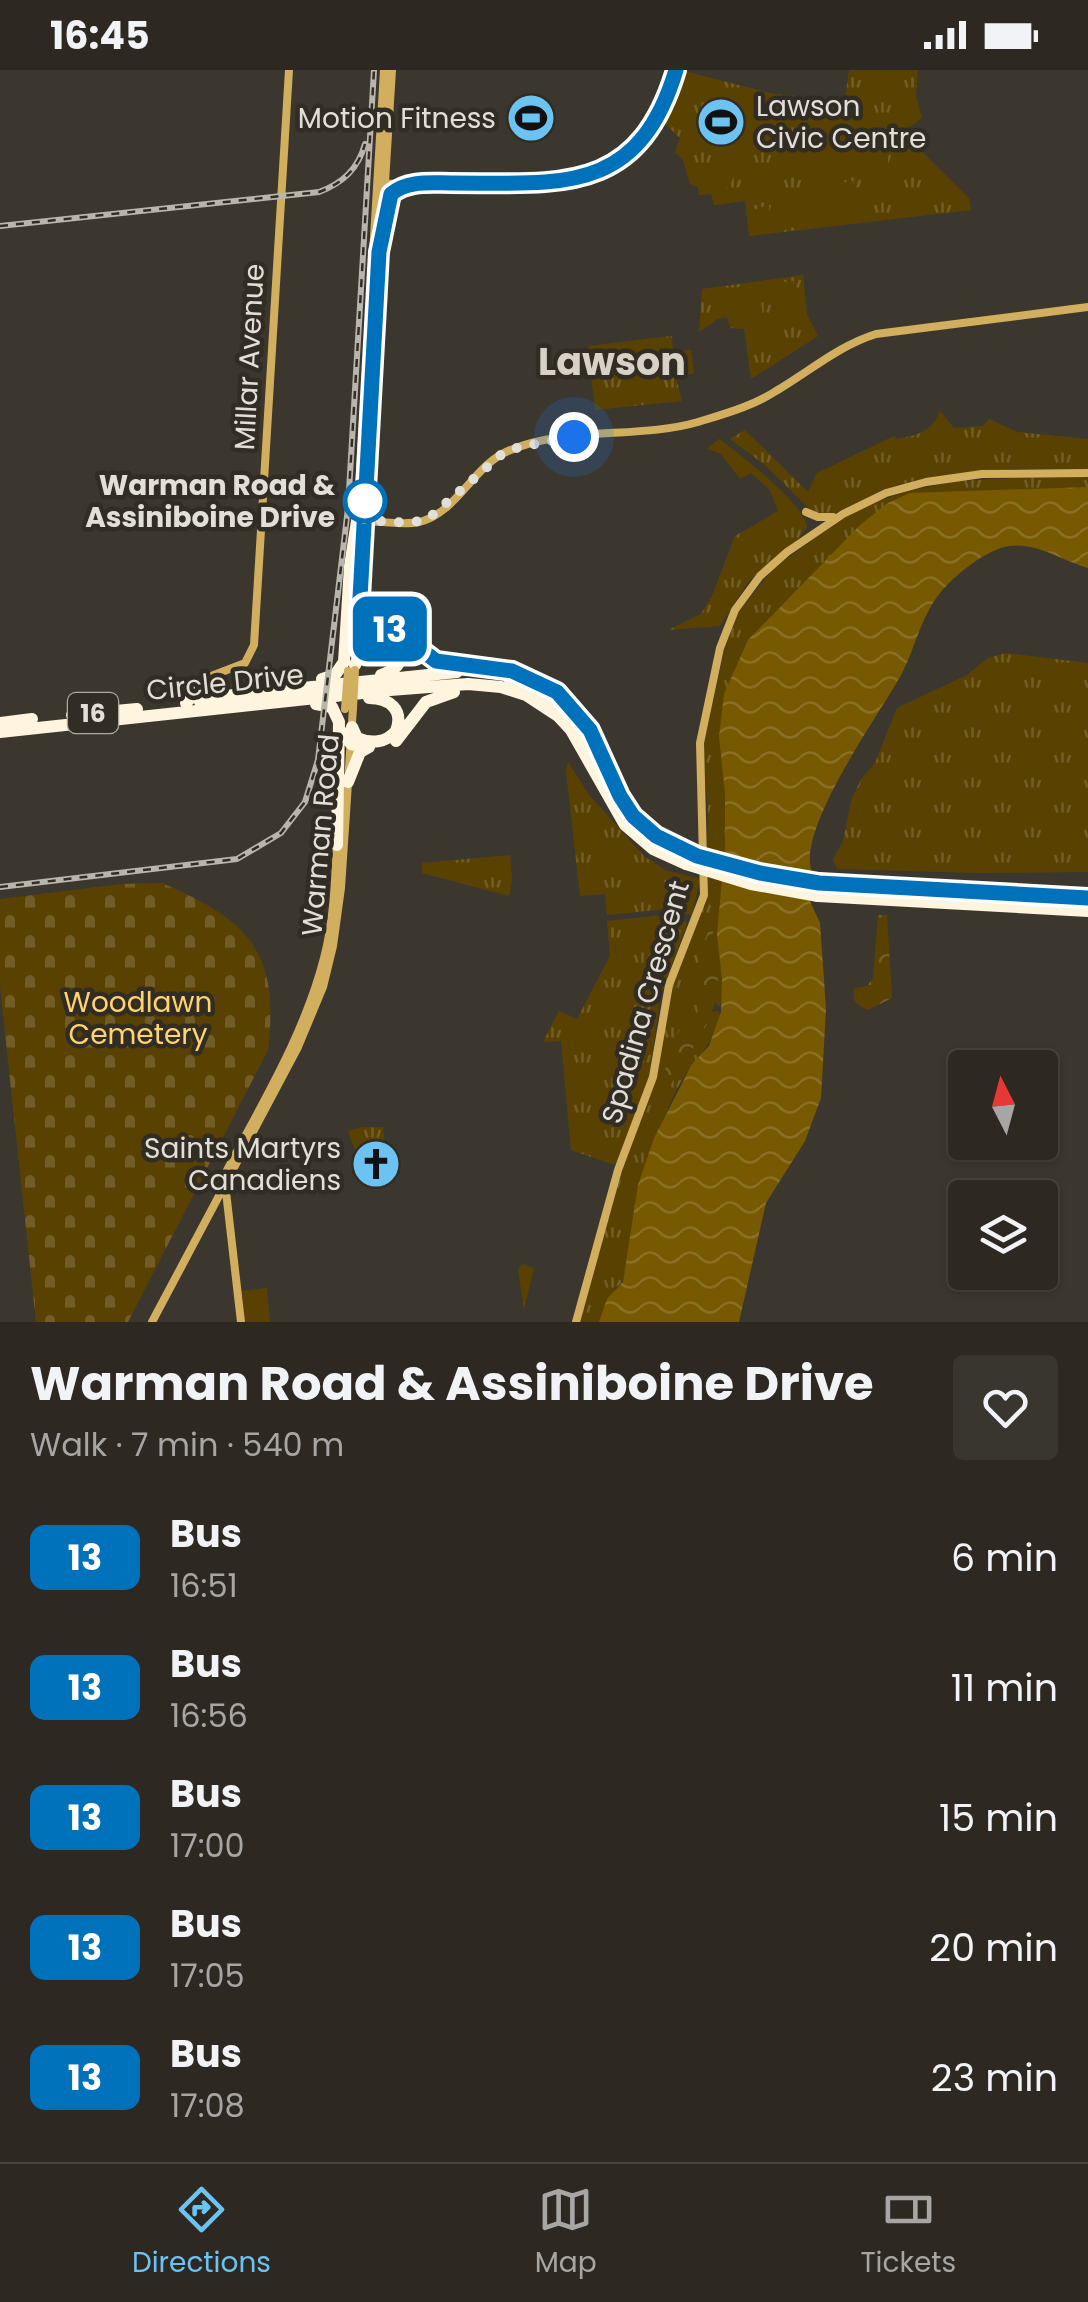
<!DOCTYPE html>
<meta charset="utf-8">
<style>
:root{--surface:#2d2922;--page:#39352f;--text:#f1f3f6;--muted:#a7a6a5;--line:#484540;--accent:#6cc3f2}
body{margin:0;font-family:Poppins,sans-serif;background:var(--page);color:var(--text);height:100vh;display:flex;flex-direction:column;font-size:38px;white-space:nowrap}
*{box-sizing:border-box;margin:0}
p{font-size:32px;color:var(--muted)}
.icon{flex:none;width:55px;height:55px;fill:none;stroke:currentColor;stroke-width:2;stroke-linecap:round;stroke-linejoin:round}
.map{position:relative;height:1252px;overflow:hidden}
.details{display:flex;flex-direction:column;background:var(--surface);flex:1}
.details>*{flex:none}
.badge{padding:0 20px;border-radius:15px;font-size:35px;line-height:65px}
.needle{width:65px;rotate:354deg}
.buttons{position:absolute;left:948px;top:980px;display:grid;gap:20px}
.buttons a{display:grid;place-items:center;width:110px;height:110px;border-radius:10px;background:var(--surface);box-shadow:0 2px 8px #0004,0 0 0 2px var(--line);font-size:50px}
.you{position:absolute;width:50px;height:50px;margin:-25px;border:8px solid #fff;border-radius:50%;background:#1a73e8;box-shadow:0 0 0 15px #1a73e833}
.map>.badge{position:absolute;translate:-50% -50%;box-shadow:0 0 0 5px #fff}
.round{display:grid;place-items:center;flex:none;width:105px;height:105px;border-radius:10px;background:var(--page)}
.headline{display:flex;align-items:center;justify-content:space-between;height:170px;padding:0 30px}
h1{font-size:48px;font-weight:700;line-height:75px}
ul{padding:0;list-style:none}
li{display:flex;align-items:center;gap:30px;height:130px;padding:0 30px}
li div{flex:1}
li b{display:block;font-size:38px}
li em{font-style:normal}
li .badge{min-width:110px;font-weight:700;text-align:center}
.status{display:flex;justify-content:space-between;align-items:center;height:70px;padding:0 50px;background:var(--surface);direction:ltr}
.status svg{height:28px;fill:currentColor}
.menu{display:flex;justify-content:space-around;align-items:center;height:140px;border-top:2px solid var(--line);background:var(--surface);font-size:28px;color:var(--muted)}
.menu a{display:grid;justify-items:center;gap:5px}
.menu .current{color:var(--accent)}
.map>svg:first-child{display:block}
.grass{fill:url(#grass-tufts)}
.forest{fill:url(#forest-crowns)}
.cemetery{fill:url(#cemetery-stones)}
.pitch{fill:#594201}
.water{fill:url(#water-waves)}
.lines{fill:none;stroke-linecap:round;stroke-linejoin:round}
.secondary{stroke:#d2af5e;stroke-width:8}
.highway{stroke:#fff4de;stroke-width:12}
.rail-casing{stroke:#b9b5ae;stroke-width:6}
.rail{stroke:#322d24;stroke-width:2.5;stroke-dasharray:8;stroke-linecap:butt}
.secondary-bridge{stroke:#d2af5e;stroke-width:8}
.highway-bridge{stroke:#fff4de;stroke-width:12}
.line-casing{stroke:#fff;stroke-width:22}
.line{stroke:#0072bc;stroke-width:15}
.walk{stroke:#e2dfd9;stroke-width:10;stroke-dasharray:0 18}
.stop-dot{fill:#fff;stroke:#0072bc;stroke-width:5}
.labels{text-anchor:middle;stroke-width:9;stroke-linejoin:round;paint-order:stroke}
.shield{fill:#322d24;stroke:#adaaa3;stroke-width:2.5}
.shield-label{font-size:25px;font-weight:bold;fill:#e2dfd9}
.poi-label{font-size:28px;fill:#e2dfd9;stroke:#322d24;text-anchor:end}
.street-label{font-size:28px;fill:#e2dfd9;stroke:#322d24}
.stop-label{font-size:28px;font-weight:bold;fill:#e2dfd9;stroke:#322d24;text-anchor:end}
.park-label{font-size:28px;fill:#ffd46f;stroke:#322d24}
.district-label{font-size:38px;font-weight:bold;fill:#d7d2c5;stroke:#322d24}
</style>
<div class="status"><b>16:45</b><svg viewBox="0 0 49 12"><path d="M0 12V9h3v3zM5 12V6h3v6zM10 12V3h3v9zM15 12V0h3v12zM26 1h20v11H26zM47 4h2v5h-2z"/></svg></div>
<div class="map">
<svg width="1088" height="1252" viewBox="0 0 1088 1252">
<defs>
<pattern id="grass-tufts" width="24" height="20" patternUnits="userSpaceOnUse" patternTransform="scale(2.5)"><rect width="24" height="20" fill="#594201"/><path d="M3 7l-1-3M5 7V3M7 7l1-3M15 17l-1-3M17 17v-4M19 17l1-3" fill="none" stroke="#715d25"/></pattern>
<pattern id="forest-crowns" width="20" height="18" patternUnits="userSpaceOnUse" patternTransform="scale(2.5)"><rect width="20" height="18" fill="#594201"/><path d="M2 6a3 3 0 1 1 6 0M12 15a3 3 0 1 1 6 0" fill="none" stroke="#715d25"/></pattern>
<pattern id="cemetery-stones" width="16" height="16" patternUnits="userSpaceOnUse" patternTransform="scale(2.5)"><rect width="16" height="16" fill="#594201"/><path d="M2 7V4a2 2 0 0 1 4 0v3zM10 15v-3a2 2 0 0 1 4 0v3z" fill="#715d25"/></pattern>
<pattern id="water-waves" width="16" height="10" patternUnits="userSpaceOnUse" patternTransform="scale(2.5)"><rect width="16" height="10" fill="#765900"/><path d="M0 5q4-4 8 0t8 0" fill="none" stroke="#897025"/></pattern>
</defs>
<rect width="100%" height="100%" fill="#3c372e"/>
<!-- grass -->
<path class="grass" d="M680,0L774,24L845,29L849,0H918L916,26L922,48L902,62L969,128L971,140L749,166L745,131L714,135L711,124L699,125L698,117L690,114L683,90L675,82L680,68L661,50Z
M803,205L807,244L818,266L751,309L744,259L730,258L727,247L718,249L699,262L702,219Z
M672,266L673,281L691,280L694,303L676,308L682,331L595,340L588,276Z
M940,341L954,358L983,356L989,349L1017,362L1088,369V400L1014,399L922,409L884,420L831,445L814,443L765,395L730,369L745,360L808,422L817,403L894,366L897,369C917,365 933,362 940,341Z
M719,369C740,385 803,432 807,457L800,467L749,511L720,556L668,560L701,544L712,526L735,466L778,441L770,420L751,403L740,409L721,384L707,379Z
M1050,406L1088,407V419L771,552L768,549L726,717L725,924L719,937L715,931L709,942L718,941L722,948C711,978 686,998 673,1027C646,1086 638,1150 622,1213L615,1218L618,1225L603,1252H580L621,1101L658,1003L667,931L707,825L708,739L703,678L725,577L738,543L773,499L837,452L869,434L908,421L958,411Z
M1006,583L1088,593V802L977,803L837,799L833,789L843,771L852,728L862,708L875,693L897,638L967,605L988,588Z
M568,692L589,725L645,787L665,800L700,809L692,845L666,839L607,845L605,824L580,826L566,701Z
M510,785L512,811L509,826L422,803V793Z
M664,845L685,851L687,854L660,927L650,1004L619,1088L615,1094H611L571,1080L561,971L543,972L559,941L577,949L610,886L607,851Z
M363,1057H383L385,1079L356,1082L348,1061Z
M522,1194L534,1198L524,1239L518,1200Z
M267,1218L270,1252H245L242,1221Z"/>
<!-- forest -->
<path class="forest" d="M878,845H887L892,928L868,940C856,934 852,932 854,918L867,916L873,908Z
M712,855L719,922L707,954L664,1026L659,1020C666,1002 671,969 683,956C687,952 693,949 697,945C701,913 694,884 712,855Z"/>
<!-- cemetery -->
<path class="cemetery" d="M162,813C248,850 280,881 268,980L128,1252H36L0,916V829L122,814Z"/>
<!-- pitch -->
<path class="pitch" d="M801,38L891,44L887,104L797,98Z
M726,94L737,98L729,118L705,109L713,99Z
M853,111L858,143L804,150L800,118Z
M778,112L783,133L765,132L757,127L756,114Z
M769,135L770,154L751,157L750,141Z
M793,211L800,239H776L770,231L769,214Z
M759,215L763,247L738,250L734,218Z
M670,809L673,832L650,835L651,820Z
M627,972L632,1006H603L592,992L593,977L596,974Z"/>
<!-- water -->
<path class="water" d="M1088,417V498C1060,490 1031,468 1001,478C980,485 955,505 940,523C920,548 916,577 901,605C880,644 787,771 815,808L809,829L820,853L826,939L821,1028L805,1071L766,1133L739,1252H599L607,1229L623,1212L638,1115L654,1068L692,994L709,976L721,942L722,909L717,865L725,775V724L719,666L724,624L748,570L860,455L888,433L910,423Z"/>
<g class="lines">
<!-- secondary -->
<path class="secondary" d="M382,114C418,113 454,113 491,113C589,114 645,104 676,0
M387,142L391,124L406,116
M806,442L818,447H833
M357,451C377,450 399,456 419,452C456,444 474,395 508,381C565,356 640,369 698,352C724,344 753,336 776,321C810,301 838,276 876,264L1088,237
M357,452L384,0
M359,529L392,0
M356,584L359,543
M199,622L206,608L245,593L254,575L289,0
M224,1106C261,1035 304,966 324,888C334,850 335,812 337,773
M225,1113L241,1252
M152,1252L298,977L323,917L333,876L341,818L353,638
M576,1252L618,1100L653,1007L669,915L704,825L700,673L720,578L735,540L760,506L787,482L843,444L886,423L926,412L982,404L1088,403"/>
<!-- highway -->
<path class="highway" d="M359,528L364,550L397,562L436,591L500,598L540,612
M355,595C360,586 362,572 371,566C396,550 421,593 381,605
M322,609L335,605L344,592L350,496L357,451
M510,610C587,631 589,692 632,745C646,762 665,771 684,780
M200,632L206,628L457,602
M186,633L199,619
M316,634L332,637L339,652L337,775
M72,645L137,639
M0,653L32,649
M352,657L357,668C371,674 386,673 396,661C404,640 390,628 369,628
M0,662L390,620L468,614L501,617L526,625L558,646L571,660L625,755L653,779L686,794
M344,663L351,674L367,677
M396,671L426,632L454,622
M348,712L360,682L369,677
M819,813L1088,828
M818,826L1088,841"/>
<!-- rail casing -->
<g class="rail-casing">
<path id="rail" d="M0,156L319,122C343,113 358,99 365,74
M0,817L237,789L281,763L305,732L318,690L348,438L374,0"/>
</g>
<!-- rail -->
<use href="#rail" class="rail"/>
<!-- secondary-bridge -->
<path class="secondary-bridge" d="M353,638L355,600
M345,639L348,601"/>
<!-- highway-bridge -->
<path class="highway-bridge" d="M684,780L761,803L819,813
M686,794L751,814L818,826"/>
</g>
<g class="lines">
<!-- line casing -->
<g class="line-casing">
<path id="line" d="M676,0C638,126 560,113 451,113C430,113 408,110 391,124L379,182L360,528L364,550L398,562L436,591L512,601L557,622L590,660L620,726L633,746L656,766L697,786L760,803L819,813L1088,828"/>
</g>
<!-- line -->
<use href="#line" class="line"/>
<!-- walk -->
<path class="walk" d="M365,431L364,450L410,453L428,449L502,384L519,377L574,367"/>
</g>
<!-- icons -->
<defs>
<g id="stadium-disc" transform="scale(2.5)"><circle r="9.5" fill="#6cc3f2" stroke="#322d24"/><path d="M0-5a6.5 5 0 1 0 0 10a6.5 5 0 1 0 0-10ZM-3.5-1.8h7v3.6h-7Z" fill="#111"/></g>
<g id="church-disc" transform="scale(2.5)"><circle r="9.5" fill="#6cc3f2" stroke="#322d24"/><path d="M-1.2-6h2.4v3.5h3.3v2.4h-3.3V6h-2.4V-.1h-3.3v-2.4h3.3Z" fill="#111"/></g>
</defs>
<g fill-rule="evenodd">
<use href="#stadium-disc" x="531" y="48"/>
<use href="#stadium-disc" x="721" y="52"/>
<use href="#church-disc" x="376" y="1094"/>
</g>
<!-- markers -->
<circle class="stop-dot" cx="365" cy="431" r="20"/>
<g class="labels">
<!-- shield labels -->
<rect class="shield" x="68" y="623" width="50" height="40" rx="8"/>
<g class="shield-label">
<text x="93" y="652">16</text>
</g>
<!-- poi labels -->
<g class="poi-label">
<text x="756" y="46" text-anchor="start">Lawson<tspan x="756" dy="32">Civic Centre</tspan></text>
<text x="496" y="58">Motion Fitness</text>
<text x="341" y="1088">Saints Martyrs<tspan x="341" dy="32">Canadiens</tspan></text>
</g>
<!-- street labels -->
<g class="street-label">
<text transform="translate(249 287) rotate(-87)" y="10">Millar Avenue</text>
<text transform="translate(225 612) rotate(-6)" y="10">Circle Drive</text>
<text transform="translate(320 765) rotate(-85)" y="10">Warman Road</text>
<text transform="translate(645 932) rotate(-74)" y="10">Spadina Crescent</text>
</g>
<!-- stop labels -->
<g class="stop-label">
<text x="335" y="425">Warman Road &amp;<tspan x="335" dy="32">Assiniboine Drive</tspan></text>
</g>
<!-- park labels -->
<g class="park-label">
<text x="138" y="942">Woodlawn<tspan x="138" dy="32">Cemetery</tspan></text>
</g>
<!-- district labels -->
<g class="district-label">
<text x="612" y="305">Lawson</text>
</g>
</g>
</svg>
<div class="buttons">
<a><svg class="needle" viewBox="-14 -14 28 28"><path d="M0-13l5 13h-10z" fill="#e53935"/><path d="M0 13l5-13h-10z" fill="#a7a6a5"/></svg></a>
<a><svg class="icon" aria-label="layers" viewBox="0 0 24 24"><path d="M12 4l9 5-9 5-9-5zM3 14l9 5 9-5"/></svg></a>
</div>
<div class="you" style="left:574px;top:367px"></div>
<b class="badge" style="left:390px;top:559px;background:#0072bc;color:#fff">13</b>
</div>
<section class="details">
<div class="headline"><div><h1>Warman Road &amp; Assiniboine Drive</h1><p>Walk · 7 min · 540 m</p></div><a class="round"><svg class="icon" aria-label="heart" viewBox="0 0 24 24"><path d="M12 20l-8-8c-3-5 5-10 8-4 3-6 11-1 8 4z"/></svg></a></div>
<ul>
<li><span class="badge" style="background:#0072bc;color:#fff">13</span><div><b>Bus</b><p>16:51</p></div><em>6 min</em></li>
<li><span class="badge" style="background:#0072bc;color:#fff">13</span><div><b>Bus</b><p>16:56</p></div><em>11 min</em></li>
<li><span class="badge" style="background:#0072bc;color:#fff">13</span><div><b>Bus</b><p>17:00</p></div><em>15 min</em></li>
<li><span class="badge" style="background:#0072bc;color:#fff">13</span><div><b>Bus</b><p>17:05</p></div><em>20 min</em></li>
<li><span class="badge" style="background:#0072bc;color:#fff">13</span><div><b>Bus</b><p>17:08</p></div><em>23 min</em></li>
</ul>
</section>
<nav class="menu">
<a class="current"><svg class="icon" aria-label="directions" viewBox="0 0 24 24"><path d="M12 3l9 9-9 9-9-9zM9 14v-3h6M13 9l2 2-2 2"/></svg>Directions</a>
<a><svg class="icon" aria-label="map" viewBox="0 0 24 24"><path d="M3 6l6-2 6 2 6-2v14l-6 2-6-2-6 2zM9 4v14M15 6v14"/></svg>Map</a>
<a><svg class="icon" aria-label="tickets" viewBox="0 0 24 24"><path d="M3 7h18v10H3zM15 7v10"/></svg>Tickets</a>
</nav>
